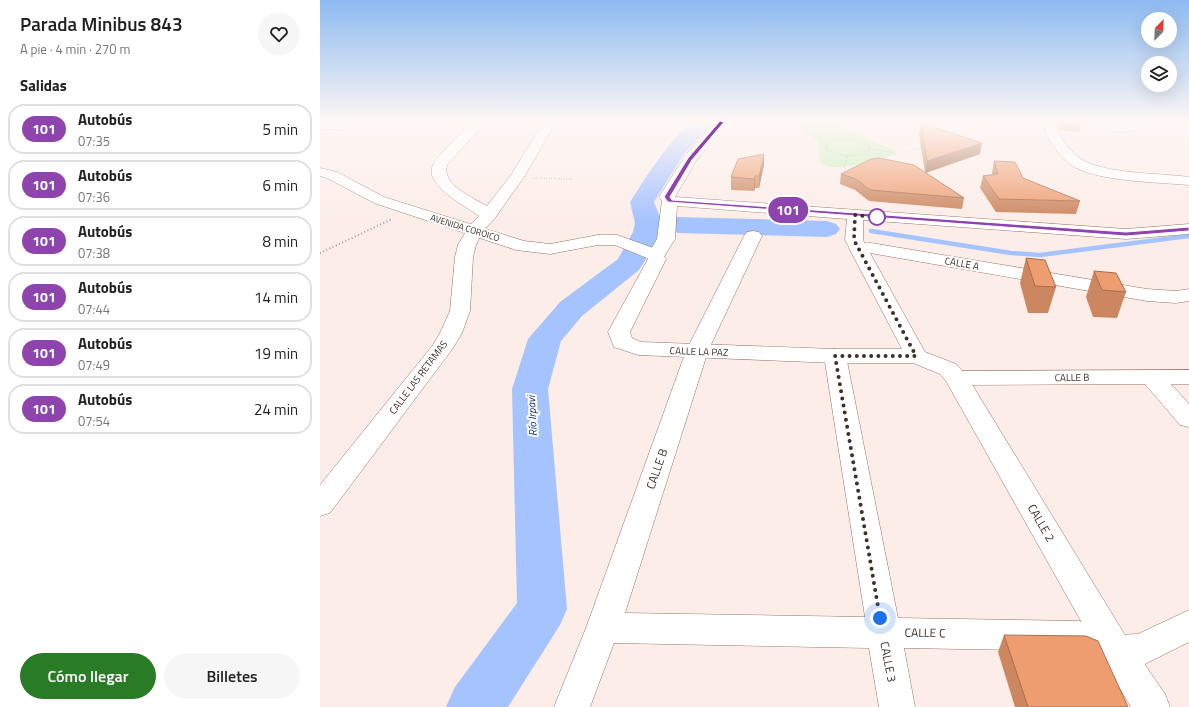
<!DOCTYPE html>
<html lang="es">
<meta charset="utf-8">
<style>
:root{--surface:#fff;--page:#f6f6f6;--text:#222;--muted:#767676;--line:#e0e0e0;--accent:#2a7b25}
body{margin:0;font-family:"Titillium Web",sans-serif;background:var(--page);color:var(--text);height:100vh;display:flex;flex-direction:column;font-size:15px;white-space:nowrap}
*{box-sizing:border-box;margin:0}
p{font-size:13px;color:var(--muted)}
.icon{flex:none;width:22px;height:22px;fill:none;stroke:currentColor;stroke-width:2;stroke-linecap:round;stroke-linejoin:round}
.map{position:relative;flex:1;overflow:hidden}
.panel{display:flex;flex-direction:column;background:var(--surface);width:320px}
.panel>*{flex:none}
.badge{padding:0 8px;border-radius:13px;font-size:14px;line-height:26px}
.needle{width:26px;rotate:23deg}
.tools{position:absolute;left:821px;top:12px;display:grid;gap:8px}
.tools a{display:grid;place-items:center;width:36px;height:36px;border-radius:50%;background:var(--surface);box-shadow:0 4px 16px #0002;font-size:20px}
.you{position:absolute;width:20px;height:20px;margin:-10px;border:3px solid #fff;border-radius:50%;background:#1a73e8;box-shadow:0 0 0 6px #1a73e833}
.map>.badge{position:absolute;translate:-50% -50%;box-shadow:0 0 0 2px #fff}
h2{padding:0 20px;font-size:15px;line-height:36px}
.round{display:grid;place-items:center;flex:none;width:42px;height:42px;border-radius:21px;background:var(--page)}
.head{display:flex;align-items:center;justify-content:space-between;height:68px;padding:0 20px}
h1{font-size:19px;font-weight:600;line-height:30px}
.cta{display:flex;gap:8px;margin-top:auto;padding:8px 20px}
.cta a{flex:1;height:46px;border-radius:24px;background:var(--accent);color:#fff;font-size:16px;font-weight:600;line-height:46px;text-align:center}
.cta a+a{background:var(--page);color:var(--text)}
ul{padding:0;list-style:none}
li{display:flex;align-items:center;gap:12px;height:50px;margin:0 8px 6px;padding:0 12px;border:2px solid var(--line);border-radius:16px}
li div{flex:1}
li b{display:block;font-size:15px}
li em{font-style:normal}
li .badge{min-width:44px;font-weight:700;text-align:center}
main{display:flex;flex:1;min-height:0}
.map>svg:first-child{display:block}
.green{fill:#c8efba}
.lines{fill:none;stroke-linecap:round;stroke-linejoin:round}
.stream{stroke:#a5c3ff;stroke-width:4.5}
.river{fill:#a5c3ff;fill-rule:evenodd}
.street-casing{stroke:#947467;stroke-width:1}
.secondary-casing{stroke:#947467;stroke-width:1}
.path-far1{stroke:#a89a95;stroke-width:1.5;stroke-dasharray:0.5 2;stroke-linecap:butt}
.path{stroke:#a89a95;stroke-width:2;stroke-dasharray:1 2.5;stroke-linecap:butt}
.street{fill:#fff;fill-rule:evenodd}
.secondary{fill:#fff;fill-rule:evenodd}
.wall{fill:#cd8760}
.shaded-wall{fill:#a76e4e}
.building{fill:#ee9d70;stroke:#a76e4e}
.line{fill:#8e44ad;stroke:#fff}
.walk{stroke:#3e302b;stroke-width:4;stroke-dasharray:0 7.2}
.stop-dot{fill:#fff;stroke:#8e44ad;stroke-width:2}
.labels{text-anchor:middle;stroke-width:4;stroke-linejoin:round;paint-order:stroke}
.far-street-label{font-size:9px;fill:#3e302b;stroke:#fff}
.street-label{font-size:10px;fill:#3e302b;stroke:#fff}
.water-label{font-size:11px;font-style:italic;fill:#0d2d80;stroke:#fff}
.near-street-label{font-size:12px;fill:#3e302b;stroke:#fff}
</style>
<main>
<section class="panel">
<div class="head"><div><h1>Parada Minibus 843</h1><p>A pie · 4 min · 270 m</p></div><a class="round"><svg class="icon" aria-label="heart" viewBox="0 0 24 24"><path d="M12 20l-8-8c-3-5 5-10 8-4 3-6 11-1 8 4z"/></svg></a></div>
<h2>Salidas</h2>
<ul>
<li><span class="badge" style="background:#8e44ad;color:#fff">101</span><div><b>Autobús</b><p>07:35</p></div><em>5 min</em></li>
<li><span class="badge" style="background:#8e44ad;color:#fff">101</span><div><b>Autobús</b><p>07:36</p></div><em>6 min</em></li>
<li><span class="badge" style="background:#8e44ad;color:#fff">101</span><div><b>Autobús</b><p>07:38</p></div><em>8 min</em></li>
<li><span class="badge" style="background:#8e44ad;color:#fff">101</span><div><b>Autobús</b><p>07:44</p></div><em>14 min</em></li>
<li><span class="badge" style="background:#8e44ad;color:#fff">101</span><div><b>Autobús</b><p>07:49</p></div><em>19 min</em></li>
<li><span class="badge" style="background:#8e44ad;color:#fff">101</span><div><b>Autobús</b><p>07:54</p></div><em>24 min</em></li>
</ul>
<div class="cta"><a>Cómo llegar</a><a>Billetes</a></div>
</section>
<div class="map">
<svg width="869" height="707" viewBox="0 0 869 707">
<rect width="100%" height="100%" fill="#fcede8"/>
<!-- green -->
<path class="green" d="M502,122L511,123L576,151L577,154C559,159 516,175 500,162L498,141L481,129L485,126Z"/>
<g class="lines">
<!-- stream -->
<path class="stream" d="M551,231L691,253L720,255L869,236"/>
<!-- river -->
<path class="river" d="M372,122H393L364,154L334,202C336,208 341,217 341,224C341,235 326,260 319,270L262,316L241,341L228,389L247,609L240,625L188,707H126L135,687L197,603L192,389L208,339L240,302L298,259L313,232L315,223L310,202C328,174 346,144 372,122Z
M358,217L507,221L516,224L520,229L516,234L507,237L358,233L349,230L345,225L349,220Z"/>
<!-- street casing -->
<g class="street-casing">
<path id="street" d="M0,122H41L25,130L0,129Z
M153,122H166L127,165C121,185 154,198 167,206L191,175L224,122H236L204,177L175,218L162,232L156,245L153,257L150,311L142,333L133,348L10,513L0,516V485L113,345L120,333L130,311L135,257L138,245L149,226L159,216C146,206 103,185 113,165C118,154 143,132 153,122Z
M395,122H408L376,161L355,197L806,229L869,224V234L806,239L543,220V240L547,248L544,252L538,253L532,252L525,240L527,219L357,206L355,239L342,260L336,261L330,260L327,256L337,239L342,201L339,197L365,156Z
M433,231L439,232L442,236L388,351L305,613L545,617L504,356L507,351L515,349L523,351L526,356L578,618L759,621L796,635L818,634L869,610V642L821,666L796,667L758,651L584,648L595,707H559L549,648L294,643L270,707H234L266,628L366,351L424,236L427,232Z
M869,370V384H851L869,404V427L860,425L825,384L636,385L628,383L624,378L628,373L636,371Z"/>
</g>
<!-- secondary casing -->
<g class="secondary-casing">
<path id="secondary" d="M722,122H734C739,137 748,150 761,159C784,174 840,173 869,177V185C837,182 777,182 751,165C737,155 727,138 722,122Z
M779,122H792L802,125L811,122H825C814,136 789,136 779,122Z
M0,168L17,172L64,197L204,241L230,244L278,235H297L339,250L346,259L310,332L312,338L321,342L515,349H582L529,248L532,244L551,243L827,289L856,291L869,289V301L856,303L827,301L550,253L605,352L636,364L648,378L808,640L845,694L850,707H811L784,662L626,381L620,374L593,363H515L318,355L294,347L288,332L328,259L327,258L295,245H278L230,254L196,250L54,203L7,178L0,176Z"/>
</g>
<!-- path-far1 -->
<path class="path-far1" d="M502,125L511,128H498Z
M484,128H498
M507,130L517,140
M517,140H531L548,145L550,150C537,159 519,157 506,149L507,144Z
M500,146H506
M550,149L576,153
M586,152L603,147
M527,155L524,168L529,172
M214,178L252,179"/>
<!-- path -->
<path class="path" d="M0,253L72,219"/>
<!-- street -->
<use href="#street" class="street"/>
<!-- secondary -->
<use href="#secondary" class="secondary"/>
</g>
<!-- wall -->
<path class="wall" d="M739,122H761L759,132L739,130Z
M601,123L662,143L660,154L606,173L644,198L642,209L549,201L535,190L520,184L521,174L605,173L599,134Z
M444,154V165L439,188H435L434,191L411,190V177Z
M674,161L703,178L760,201L756,214L676,212L660,188L663,176L673,175L672,173Z
M706,258L736,287L728,313H708L700,283Z
M774,271L806,292L797,318L773,317L766,297Z
M684,635L808,707H695L678,652Z"/>
<!-- shaded-wall -->
<path class="shaded-wall" d="M662,143L660,154L605,173L607,161Z
M444,154V165L439,188V176Z
M435,176V188L434,191V179Z"/>
<!-- building -->
<path class="building" d="M741,122H761V125L741,123Z
M601,123L662,143L607,161Z
M444,154L439,176H435L434,179L411,177L418,159Z
M559,158L594,165L644,198L550,190L536,179L521,174L551,159Z
M674,161L695,162L703,178L760,201L679,199L663,176L678,174Z
M706,258L725,260L736,287L715,286Z
M774,271L796,273L806,292L782,290Z
M684,635L766,636L778,641L808,707H708Z"/>
<!-- sky -->
<linearGradient id="sky" x2="0" y2="1"><stop stop-color="#8dbaf1"/><stop offset="0.55" stop-color="#fef7f5"/><stop offset="1" stop-color="#fef7f5" stop-opacity="0"/></linearGradient>
<rect width="869" height="221" fill="url(#sky)"/>
<!-- line -->
<path class="line" d="M400,121L404,122L372,160L350,197L352,200L806,232L869,227V231L806,236L348,202L344,197L368,158Z"/>
<g class="lines">
<!-- walk -->
<path class="walk" d="M557,217L564,218L535,215L534,240L596,356H515L560,618"/>
</g>
<!-- markers -->
<circle class="stop-dot" cx="557" cy="217" r="8"/>
<g class="labels">
<!-- far-street labels -->
<g class="far-street-label">
<text transform="translate(145 228) rotate(17)" y="3">AVENIDA COROICO</text>
</g>
<!-- street labels -->
<g class="street-label">
<text transform="translate(642 263) rotate(10)" y="4">CALLE A</text>
<text transform="translate(379 351) rotate(2)" y="4">CALLE LA PAZ</text>
<text transform="translate(98 377) rotate(-53)" y="4">CALLE LAS RETAMAS</text>
<text transform="translate(752 377) rotate(-1)" y="4">CALLE B</text>
</g>
<!-- water labels -->
<g class="water-label">
<text transform="translate(212 416) rotate(-93)" y="4">Río Irpavi</text>
</g>
<!-- near-street labels -->
<g class="near-street-label">
<text transform="translate(337 469) rotate(-71)" y="4">CALLE B</text>
<text transform="translate(721 523) rotate(60)" y="4">CALLE 2</text>
<text transform="translate(605 633) rotate(1)" y="4">CALLE C</text>
<text transform="translate(568 662) rotate(79)" y="4">CALLE 3</text>
</g>
</g>
</svg>
<div class="tools">
<a><svg class="needle" viewBox="-14 -14 28 28"><path d="M0-13l5 13h-10z" fill="#e53935"/><path d="M0 13l5-13h-10z" fill="#767676"/></svg></a>
<a><svg class="icon" aria-label="layers" viewBox="0 0 24 24"><path d="M12 4l9 5-9 5-9-5zM3 14l9 5 9-5"/></svg></a>
</div>
<div class="you" style="left:560px;top:618px"></div>
<b class="badge" style="left:468px;top:210px;background:#8e44ad;color:#fff">101</b>
</div>
</main>
